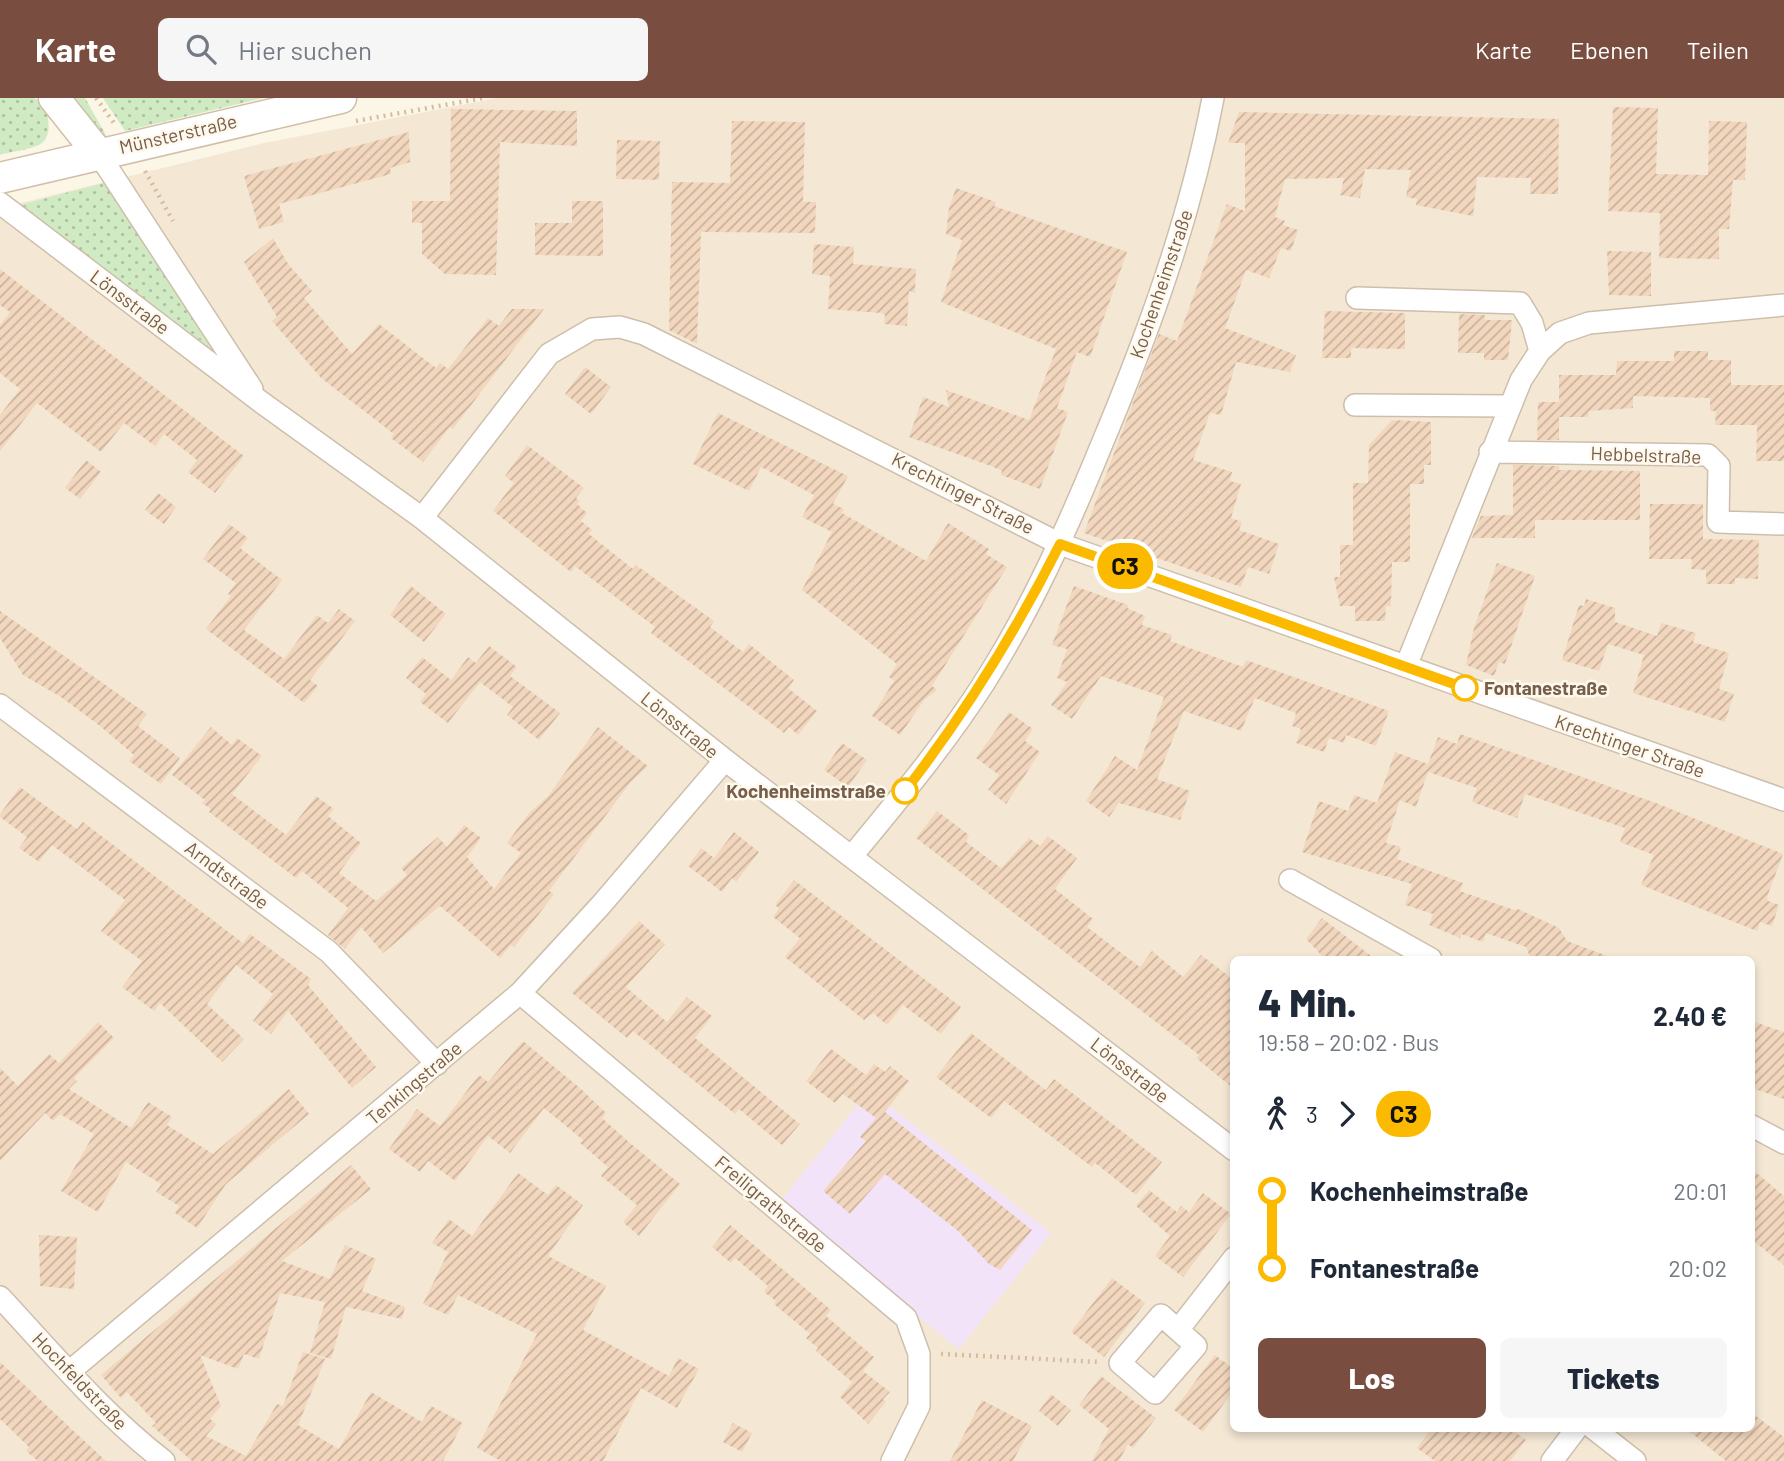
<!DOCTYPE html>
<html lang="de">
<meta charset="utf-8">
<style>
:root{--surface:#fff;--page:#f6f6f7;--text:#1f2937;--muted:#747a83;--accent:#794e40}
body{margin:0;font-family:Barlow,sans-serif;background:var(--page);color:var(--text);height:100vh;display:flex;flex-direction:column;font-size:26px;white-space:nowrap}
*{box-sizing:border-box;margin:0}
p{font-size:23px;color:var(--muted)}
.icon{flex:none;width:38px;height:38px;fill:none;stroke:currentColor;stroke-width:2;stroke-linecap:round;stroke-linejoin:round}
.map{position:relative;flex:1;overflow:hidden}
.details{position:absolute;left:1230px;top:858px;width:525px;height:476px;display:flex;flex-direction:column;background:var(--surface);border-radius:10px;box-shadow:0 4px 10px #0003}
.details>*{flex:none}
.badge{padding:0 14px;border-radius:23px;font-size:24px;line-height:46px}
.map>.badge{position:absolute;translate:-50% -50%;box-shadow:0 0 0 4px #fff}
.legs{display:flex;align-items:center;gap:10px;height:77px;padding:0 28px;font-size:23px}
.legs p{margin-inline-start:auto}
.summary{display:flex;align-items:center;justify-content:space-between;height:119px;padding:0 28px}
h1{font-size:38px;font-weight:800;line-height:52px}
.button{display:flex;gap:14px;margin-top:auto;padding:14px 28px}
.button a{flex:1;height:80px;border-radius:10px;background:var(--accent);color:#fff;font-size:28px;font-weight:800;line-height:80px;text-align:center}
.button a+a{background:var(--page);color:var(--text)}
ul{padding:0 28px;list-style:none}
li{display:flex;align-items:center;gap:24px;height:77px;font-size:26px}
li i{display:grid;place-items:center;width:10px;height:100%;margin:0 9px;background:currentColor}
li i::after{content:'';width:18px;height:18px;margin:-9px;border:5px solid;border-radius:50%;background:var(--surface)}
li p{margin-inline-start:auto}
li:first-child i{background:linear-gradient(#0000 50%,currentColor 0)}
li:last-child i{background:linear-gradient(currentColor 50%,#0000 0)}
header{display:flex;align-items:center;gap:42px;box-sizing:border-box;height:98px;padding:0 35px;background:var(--accent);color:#fff}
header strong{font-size:33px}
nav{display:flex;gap:38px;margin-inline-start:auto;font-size:24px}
.search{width:490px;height:63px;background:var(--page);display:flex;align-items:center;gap:18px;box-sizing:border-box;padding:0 24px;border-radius:10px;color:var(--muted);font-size:26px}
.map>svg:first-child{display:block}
.residential{fill:#f4e8d5;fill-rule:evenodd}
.education{fill:#f3e3f9}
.grass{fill:url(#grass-dots)}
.building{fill:url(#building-hatch)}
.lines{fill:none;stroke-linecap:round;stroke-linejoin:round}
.minor-casing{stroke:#cebeac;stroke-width:24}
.secondary-casing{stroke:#d1bfa9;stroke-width:33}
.path{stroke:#d7bba1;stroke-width:4.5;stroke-dasharray:2 5;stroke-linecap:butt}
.minor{stroke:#fff;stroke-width:21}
.secondary{stroke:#fff;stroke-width:30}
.line-1-casing{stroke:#fff;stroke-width:16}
.line-1{stroke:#fbba00;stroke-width:10}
.stop-1-dot{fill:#fff;stroke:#fbba00;stroke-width:3.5}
.labels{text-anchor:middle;stroke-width:5;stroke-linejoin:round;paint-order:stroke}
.street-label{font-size:19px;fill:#765e4b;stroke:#fff9ed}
.stop-label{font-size:19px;font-weight:bold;fill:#765e4b;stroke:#fff9ed;text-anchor:start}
</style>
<header>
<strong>Karte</strong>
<div class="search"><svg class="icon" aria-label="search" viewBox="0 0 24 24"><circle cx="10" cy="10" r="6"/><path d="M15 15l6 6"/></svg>Hier suchen</div>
<nav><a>Karte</a><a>Ebenen</a><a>Teilen</a></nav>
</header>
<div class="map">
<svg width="1784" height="1363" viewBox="0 0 1784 1363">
<defs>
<pattern id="grass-dots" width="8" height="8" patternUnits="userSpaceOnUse" patternTransform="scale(1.75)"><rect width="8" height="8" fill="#d0eac4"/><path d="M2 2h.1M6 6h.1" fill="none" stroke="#adc1a1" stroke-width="1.8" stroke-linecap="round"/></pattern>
<pattern id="building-hatch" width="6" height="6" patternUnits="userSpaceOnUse" patternTransform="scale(1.75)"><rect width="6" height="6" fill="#f2d7be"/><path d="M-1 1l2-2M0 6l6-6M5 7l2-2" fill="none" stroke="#c9b29c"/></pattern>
</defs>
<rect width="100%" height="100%" fill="#fcf6e6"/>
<!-- residential -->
<path class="residential" d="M497,0H1784V1363H0V110L264,45ZM1234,861H1752V1330H1234Z"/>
<!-- education -->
<path class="education" d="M869,992L1051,1135L959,1251L777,1108Z"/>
<!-- grass -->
<path class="grass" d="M0,0C10,0 25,0 34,0C48,5 54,34 43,44C34,52 12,53 0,57Z
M68,0H85L107,39H102Z
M103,0H263L125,33Z
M107,84L216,254L20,107Z"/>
<!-- building -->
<path class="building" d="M1613,9L1658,10L1656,76L1708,77L1709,23L1747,24L1745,82H1733L1729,131H1719V161L1659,160L1660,115L1608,113Z
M451,11L577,13V48L500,44L496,177L445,176L422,156V125H412V103H450Z
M1239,14L1559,21L1558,96H1530L1531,80L1477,79L1473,118L1416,107L1417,101L1406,99L1411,72L1365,71L1360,100L1340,97L1344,80L1285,81L1275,119L1285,123L1283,127L1298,132L1291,153L1281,150L1269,180L1246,172L1225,230L1296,257L1290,274L1236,264L1221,317L1210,315L1193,362L1232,374L1230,383L1241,386L1231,420L1242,424L1239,432L1279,446L1269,476L1248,469L1241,489L1084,435L1159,236L1177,243L1227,106L1245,113V45H1228Z
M732,23L805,24L803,104H816L815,135L701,134L697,246L669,232L672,84L730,85Z
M409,34L410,64L390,70L391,76L279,106L284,124L259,131L244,78Z
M617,42L660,43L659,82L616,81Z
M956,90L996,104L994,108L1127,154L1090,259L1077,254L1057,310L1068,314L1040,391L1001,377L1002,373L991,368L909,339L923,299L949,309L946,292L1029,322L1056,251L941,204L962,142L946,136L949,110Z
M572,103H603V158L535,157V125H572Z
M273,140L288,166L312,193L304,200L352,256L379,226L436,270L440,265L448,271L488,220L499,228L512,211H544L453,331L450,329L423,364L391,340L394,336L321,280L272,223L277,219L244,164Z
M814,146L854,149L853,166L916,171L915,195L909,193L907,228L884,226L885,217L881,215L828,211L830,178L812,176Z
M1607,153L1651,154V198L1609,197Z
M0,171L244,358L215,395L188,374L197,362L164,336L155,348L124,325L101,354L37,305L0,353V317L20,291L0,275V227L10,214L0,207Z
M1325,213L1405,215V251L1351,250V260H1322Z
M1459,216L1485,217V222H1512L1508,262H1484V255H1458Z
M1674,253H1708V262H1731V287H1784V363H1756L1757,327H1715L1716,313H1710V300L1633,298V310L1589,313L1588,319H1559V277H1616L1617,263H1674Z
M585,269L611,289L591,316L565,296Z
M1538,304H1559V342H1537Z
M718,315L848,378L833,406L844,411L842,415L926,463L948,425L989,451L986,456L1007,469L932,588L937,592L924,602L900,637L872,618L894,583L889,579L897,566L802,492L832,434L802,419L814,397L761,369L749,393L693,366Z
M1392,322L1431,324V367H1424V386H1410V464H1392L1391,508H1386L1385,523H1355V508H1340L1334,479H1340V447H1353V385H1368L1369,347Z
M527,347L584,390L576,400L580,403L577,406L587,415L581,423L592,432L589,436L633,471L636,467L714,523L710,529L743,554L749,546L794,582L788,590L817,613L798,637L789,629L784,635L651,535L655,529L575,468L571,474L493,413L514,385L505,378Z
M86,362L101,374L80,401L65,390Z
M1513,367L1559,368V372L1640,373V422H1535V440H1472L1481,418L1513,417Z
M158,395L176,409L164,426L145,412Z
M1650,406H1703V441L1759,442L1758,481L1735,480V486H1706V472L1691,471L1692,461H1649Z
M229,426L248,440L240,450L282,482L244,532L284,561L317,517L328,525L339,511L355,523L310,582L318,588L304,605L206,531L231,498L228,496L236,485L203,461Z
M1497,465L1535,478L1505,566L1499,564L1494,578L1466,567L1474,530Z
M411,488L446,516L424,544L390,517Z
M1074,488L1128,507L1127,510L1145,518L1142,527L1172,537L1170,543L1243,569L1246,562L1389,613L1376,648L1346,637L1344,645L1329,640L1324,654L1296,645L1301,631L1292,628L1296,615L1255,600L1241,633L1184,613L1157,681L1190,693L1180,722L1119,705L1109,719L1086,703L1115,658L1137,672L1164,599L1101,578L1072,621L1051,607L1067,584L1057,580L1067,551L1052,547Z
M1586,501L1615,510V524L1657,538L1661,525L1696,535L1693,544L1729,555L1719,591L1734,596L1725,624L1633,595L1644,557L1608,546L1599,573L1562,562L1579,507L1584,508Z
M0,513L147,616L138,628L180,660L161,686L129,663L134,657L100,628L61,599L23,577L0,540Z
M489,548L517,569L510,578L560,615L539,642L507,617L513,609L480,584L448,625L420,604L426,596L406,580L422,559L451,582L468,559L476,565Z
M1009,614L1033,631L1025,643L1040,654L1006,706L988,692L999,677L976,660Z
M211,629L232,647L237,640L262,658L232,696L286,737L316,698L334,711L328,718L361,745L339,775L376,803L407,777L401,770L438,739L447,749L464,727L481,740L467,759L494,791L521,755L507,745L529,715L548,698L598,629L648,668L630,685L549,793L554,796L514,849L511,847L500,860L440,808L383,855L361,829L345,851L328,837L348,810L302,773L296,780L209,714L211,711L202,705L205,702L172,677Z
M1460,636L1656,705L1783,756L1767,799L1768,803L1779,807L1772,828L1760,824L1757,833L1641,787L1654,757L1620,744L1625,730L1525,696L1517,720L1472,704L1477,690L1428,674L1416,709L1400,702L1386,745L1401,749L1397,761L1463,785L1460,793L1514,812L1518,811L1559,830L1567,843L1610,859V861H1531L1526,849L1486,835L1483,844L1461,836L1460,840L1429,827L1433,816L1405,807L1412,786L1302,754L1319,703L1348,713L1354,697L1377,705L1395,654L1428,666L1438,639L1457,646Z
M842,645L867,662L848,689L824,672Z
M20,689L77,731L83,724L243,845L250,836L311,881L308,887L376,969L352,990L288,913L271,936L253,923L273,896L236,867L207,906L244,941L222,964L160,905L154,913L122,889L142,863L101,833L125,802L52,747L39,764L19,750L27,739L0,719V716Z
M937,713L969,737L966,744L1001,770L1029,740L1040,748L1048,738L1077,760L1055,791L1093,821L1087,829L1140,869L1152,853L1183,879L1201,857L1234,882V991L1196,960L1199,957L916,740Z
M734,734L759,754L736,784L732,780L722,794L688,768L701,750L714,760Z
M794,782L961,909L941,936L903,907L887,927L873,915L864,922L785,859L800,840L773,819L779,810L775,807Z
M1322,820L1375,861H1325L1306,841Z
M639,823L665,846L626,889L667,924L687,899L712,918L695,940L800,1026L782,1047L739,1011L735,1016L633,933L627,940L572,895Z
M1752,923L1784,934V1001L1752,990Z
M98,924L114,940L74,980L77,983L69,991L131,1030L148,1004L172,1019L167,1027L213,1056L289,991L309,1016L226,1086L197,1130L175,1115L179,1108L156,1094L161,1086L126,1064L98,1114L61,1093L94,1036L60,1016L53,1023L45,1015L0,1063V970L18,988L49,956L59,965Z
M971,935L1046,992L1054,981L1162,1064L1136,1097L1095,1065L1092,1069L1004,1003L991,1020L936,979Z
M523,943L581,991L606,1015L602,1020L630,1045L680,1086L639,1138L623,1124L637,1107L601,1078L608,1069L580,1045L583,1042L544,1010L510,1055L488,1038L455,1083L428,1063L420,1074L389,1051L417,1011L440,1028L479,977L488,984Z
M831,951L866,977L874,966L885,974L890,968L909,983L885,1014L1032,1132L1000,1172L989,1166L957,1132L885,1076L850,1116L823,1093L866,1043L860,1039L876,1020L843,996L835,1005L806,983Z
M351,1067L371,1091L282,1163L330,1181L345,1147L376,1161L362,1193L405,1209L402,1221L346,1209L331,1261L310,1255L325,1204L280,1195L259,1261L244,1256L238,1271L200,1257L221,1308L210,1321L216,1326L206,1338L246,1358L277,1306L283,1308L303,1254L325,1261L298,1327L339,1351L371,1294L422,1324L431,1308L463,1325L443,1363H192L152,1328L156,1325L127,1294L121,1300L101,1277Z
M1752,1071L1784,1098V1167L1752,1142Z
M518,1075L548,1097L556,1087L583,1107L548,1158L606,1188L583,1232L669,1278L678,1260L699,1271L677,1310L641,1290L603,1363H501L477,1350L537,1236L458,1197L448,1217L423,1206L448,1154L432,1145L449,1121L472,1138Z
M1149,1092L1177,1114L1181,1108L1189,1114L1203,1095L1231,1116L1183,1179L1155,1158L1170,1138L1136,1108Z
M730,1127L831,1212L826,1218L874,1259L863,1273L890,1294L883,1301L886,1304L868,1326L840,1299L852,1284L816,1253L818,1250L806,1240L810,1236L774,1206L776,1203L764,1194L768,1188L735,1160L731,1165L712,1149Z
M39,1137L77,1139L74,1191L40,1188Z
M1112,1180L1145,1205L1104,1259L1071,1234Z
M1215,1257L1234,1271V1292L1203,1334L1174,1312Z
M0,1264L48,1309L106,1363H38L26,1353L29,1349L0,1321Z
M1101,1278L1156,1320L1133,1350L1128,1346L1119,1363H1092L1109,1331L1079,1307Z
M1051,1296L1071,1312L1058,1328L1039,1313Z
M982,1302L1032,1328L1013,1363H950Z
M1752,1315L1784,1339V1363H1726L1685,1330H1752Z
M733,1325L752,1335L742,1354L723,1344Z
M1432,1330H1510L1526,1342L1510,1363H1435L1417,1350Z"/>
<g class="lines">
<!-- minor casing -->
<g class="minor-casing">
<path id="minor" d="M98,55L252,291
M0,105L261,304L422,420L725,662L1234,1052
M1357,200L1520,205L1532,225L1540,253
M1355,307L1509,308
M1490,354L1708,357L1719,368L1718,424L1784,426
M422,420L549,256L592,231L620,229L644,236L1060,446L1784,702
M1406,568L1521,282L1540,253L1560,235L1589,225L1784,207
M0,607L329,854L437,966
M852,758C898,702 945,646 984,585C1031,511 1066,433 1099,353C1147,239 1190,122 1213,0
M1290,782L1431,861
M520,895L906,1220L919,1256V1308L892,1363
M1752,1028L1784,1045
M0,1199C52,1255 103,1316 164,1363
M1161,1217L1196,1248L1155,1295L1120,1265Z
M1178,1232L1234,1160
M69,1274L520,895L601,807L725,662
M1593,1330L1635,1363
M1552,1363L1577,1330"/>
</g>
<!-- secondary casing -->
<g class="secondary-casing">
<path id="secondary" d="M54,0L98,55
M0,80L341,0"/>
</g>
<!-- path -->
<path class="path" d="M96,0L114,25
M356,23L483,0
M145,73L173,123
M941,1256L1100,1264"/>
<!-- minor -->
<use href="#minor" class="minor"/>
<!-- secondary -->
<use href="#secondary" class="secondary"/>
</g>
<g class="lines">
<!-- line-1 casing -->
<g class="line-1-casing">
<path id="line-1" d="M905,693C967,613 1015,535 1060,446L1465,590"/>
</g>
<!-- line-1 -->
<use href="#line-1" class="line-1"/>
</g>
<!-- markers -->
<g class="stop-1-dot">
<circle cx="1465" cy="590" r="12"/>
<circle cx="905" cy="693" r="12"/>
</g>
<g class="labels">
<!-- street labels -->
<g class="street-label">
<text transform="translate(178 36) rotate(-13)" y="7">Münsterstraße</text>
<text transform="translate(1161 186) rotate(-71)" y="7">Kochenheimstraße</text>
<text transform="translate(130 204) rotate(37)" y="7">Lönsstraße</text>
<text transform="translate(1646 357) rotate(2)" y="7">Hebbelstraße</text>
<text transform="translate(963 395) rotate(27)" y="7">Krechtinger Straße</text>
<text transform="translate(680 627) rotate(39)" y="7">Lönsstraße</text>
<text transform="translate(1630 648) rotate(19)" y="7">Krechtinger Straße</text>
<text transform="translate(227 777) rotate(37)" y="7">Arndtstraße</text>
<text transform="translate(1130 972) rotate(38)" y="7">Lönsstraße</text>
<text transform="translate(414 985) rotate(-40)" y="7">Tenkingstraße</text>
<text transform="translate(771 1106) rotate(40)" y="7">Freiligrathstraße</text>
<text transform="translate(80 1283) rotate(46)" y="7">Hochfeldstraße</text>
</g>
<!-- stop labels -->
<g class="stop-label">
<text x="1484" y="597">Fontanestraße</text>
<text x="886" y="700" text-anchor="end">Kochenheimstraße</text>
</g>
</g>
</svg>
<b class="badge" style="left:1125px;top:468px;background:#fbba00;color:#111">C3</b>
<section class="details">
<div class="summary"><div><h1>4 Min.</h1><p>19:58 – 20:02 · Bus</p></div><b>2.40 €</b></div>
<div class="legs"><svg class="icon" aria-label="walk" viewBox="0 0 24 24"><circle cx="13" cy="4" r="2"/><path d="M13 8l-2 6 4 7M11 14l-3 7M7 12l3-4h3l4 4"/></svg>3<svg class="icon" aria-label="forward" viewBox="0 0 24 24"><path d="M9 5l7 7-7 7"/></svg><b class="badge" style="background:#fbba00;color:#111">C3</b></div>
<ul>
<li><i style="color:#fbba00"></i><b>Kochenheimstraße</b><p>20:01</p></li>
<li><i style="color:#fbba00"></i><b>Fontanestraße</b><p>20:02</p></li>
</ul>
<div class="button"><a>Los</a><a>Tickets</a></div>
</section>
</div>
